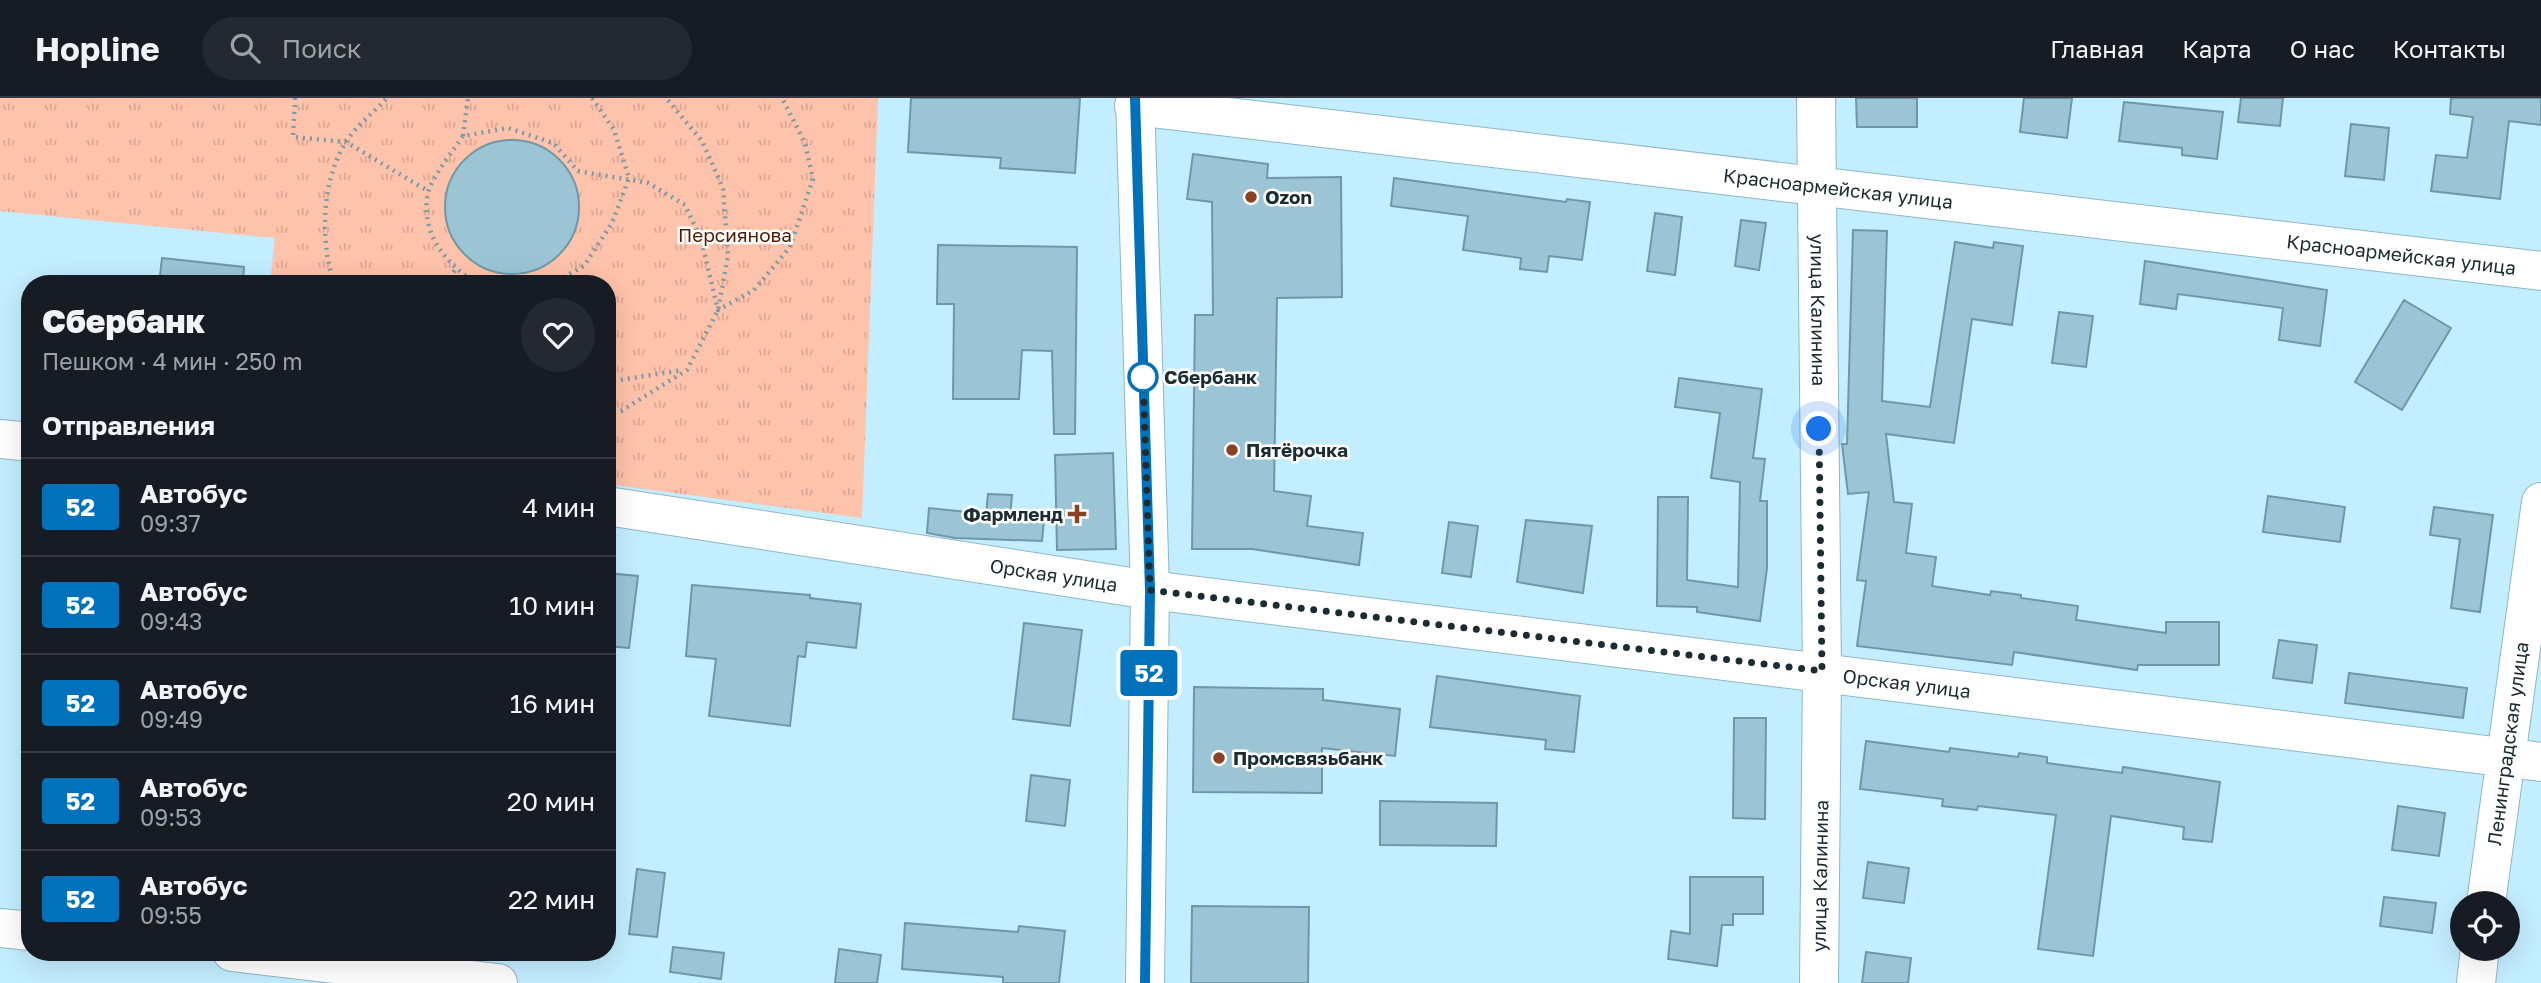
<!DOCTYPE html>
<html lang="ru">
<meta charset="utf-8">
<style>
:root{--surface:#171b24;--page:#242831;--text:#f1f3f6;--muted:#9ea1a6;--line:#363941}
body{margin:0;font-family:"Golos Text",sans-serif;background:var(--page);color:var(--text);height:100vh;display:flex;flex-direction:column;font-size:26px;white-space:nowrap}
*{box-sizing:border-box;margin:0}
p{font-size:23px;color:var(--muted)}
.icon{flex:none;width:38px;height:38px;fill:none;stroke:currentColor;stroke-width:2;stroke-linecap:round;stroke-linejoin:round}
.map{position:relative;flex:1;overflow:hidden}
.side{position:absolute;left:21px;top:177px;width:595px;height:686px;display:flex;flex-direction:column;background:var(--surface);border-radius:28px;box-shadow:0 7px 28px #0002}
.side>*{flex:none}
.badge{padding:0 14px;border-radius:5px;font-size:24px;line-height:46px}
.tools{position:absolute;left:2450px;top:793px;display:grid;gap:14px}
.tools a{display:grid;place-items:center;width:70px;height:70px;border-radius:50%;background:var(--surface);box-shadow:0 7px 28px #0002;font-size:35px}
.you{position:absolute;width:35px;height:35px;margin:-18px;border:5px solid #fff;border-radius:50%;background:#1a73e8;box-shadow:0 0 0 10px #1a73e833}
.map>.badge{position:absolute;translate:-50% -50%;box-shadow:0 0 0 4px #fff}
h2{padding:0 21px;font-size:26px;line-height:63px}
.round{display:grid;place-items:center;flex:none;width:74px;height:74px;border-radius:37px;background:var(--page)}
.headline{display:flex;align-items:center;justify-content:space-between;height:119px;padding:0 21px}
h1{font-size:33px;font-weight:800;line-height:52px}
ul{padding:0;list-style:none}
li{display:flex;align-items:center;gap:21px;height:98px;padding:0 21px;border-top:2px solid var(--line)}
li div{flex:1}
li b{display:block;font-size:26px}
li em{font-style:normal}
li .badge{min-width:77px;font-weight:700;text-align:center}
header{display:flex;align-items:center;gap:42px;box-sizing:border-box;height:98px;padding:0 35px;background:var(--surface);border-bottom:2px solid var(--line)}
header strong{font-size:33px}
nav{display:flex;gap:38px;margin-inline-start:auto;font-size:24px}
.search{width:490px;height:63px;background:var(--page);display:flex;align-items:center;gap:18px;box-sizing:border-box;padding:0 24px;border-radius:38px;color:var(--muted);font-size:26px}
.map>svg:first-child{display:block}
.grass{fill:url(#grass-tufts)}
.building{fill:#9bc5d5;stroke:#7097a7;stroke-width:2}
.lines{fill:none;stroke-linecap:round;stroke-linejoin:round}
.minor-casing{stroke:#8eb7c7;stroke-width:40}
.path{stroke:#7a9aa6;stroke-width:4.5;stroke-dasharray:2 5;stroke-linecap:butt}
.minor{stroke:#fff;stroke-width:38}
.line-casing{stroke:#fff;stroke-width:16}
.line{stroke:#0072bc;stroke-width:10}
.walk{stroke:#1b2c32;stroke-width:7;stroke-dasharray:0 12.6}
.poi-dot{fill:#8b4224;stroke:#fff;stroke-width:2.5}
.stop-dot{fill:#fff;stroke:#0072bc;stroke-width:3.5}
.labels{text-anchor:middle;stroke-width:5;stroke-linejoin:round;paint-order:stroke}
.street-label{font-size:19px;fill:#1b2c32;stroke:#fff}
.poi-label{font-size:19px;font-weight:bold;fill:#1b2c32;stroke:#fff;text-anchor:start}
.park-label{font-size:19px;fill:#521c04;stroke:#fff}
.stop-label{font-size:19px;font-weight:bold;fill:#1b2c32;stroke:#fff;text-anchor:start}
</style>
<header>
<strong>Hopline</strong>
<div class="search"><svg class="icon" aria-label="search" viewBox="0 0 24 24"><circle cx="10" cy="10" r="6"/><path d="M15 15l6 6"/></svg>Поиск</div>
<nav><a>Главная</a><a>Карта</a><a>О нас</a><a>Контакты</a></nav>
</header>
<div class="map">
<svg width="2541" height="885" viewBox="0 0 2541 885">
<defs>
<pattern id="grass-tufts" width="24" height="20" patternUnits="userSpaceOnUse" patternTransform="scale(1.75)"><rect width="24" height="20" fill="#ffc2ab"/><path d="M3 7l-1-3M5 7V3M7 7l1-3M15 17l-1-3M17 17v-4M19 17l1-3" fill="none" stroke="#daa794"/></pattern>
</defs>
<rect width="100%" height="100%" fill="#c3eeff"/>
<!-- grass -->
<path class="grass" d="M0,0H878L862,420L607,386V186L270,185L275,140L0,113Z"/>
<!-- building -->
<path class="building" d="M911,0H1080L1075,75L1000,70L1001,60L908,54Z
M1856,0H1917V29H1857Z
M2024,0H2072L2067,40L2020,34Z
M2241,0H2283L2280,28L2238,24Z
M2451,0H2541V27L2509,23L2500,101L2431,93L2436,57L2467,60L2473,19L2450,16Z
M2124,4L2223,14L2217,61L2182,57V50L2119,43Z
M2351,26L2389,30L2384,82L2345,78Z
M445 109a67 67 0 1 1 134 0a67 67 0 1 1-134 0Z
M1193,56L1268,66L1267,80L1341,79L1342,199L1277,200L1274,393L1311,398L1307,428L1363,435L1359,467L1252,451H1192L1195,217H1213L1212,104L1187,101Z
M1394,80L1566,104L1567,101L1590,104L1582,162L1549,158L1547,174L1520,171L1521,160L1463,152L1468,118L1391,108Z
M1655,115L1682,119L1675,177L1647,173Z
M1741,122L1766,125L1759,172L1735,168Z
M1853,132L1887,133L1882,303L1930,309L1955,144L1993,150L1994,144L2023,148L2012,227L1972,221L1954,345L1886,336L1894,404L1912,406L1906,455L1936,459L1932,488L1990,497L1991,493L2021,497V500L2078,508L2076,522L2166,535V524H2219V567H2138L2137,572L2014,554L2012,567L1857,548L1866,483L1857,482L1869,394L1848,396L1842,346H1847Z
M938,147L1077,149L1075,336H1054L1052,253L1022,252L1019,301H953L954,206H937Z
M162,160L244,169L243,186H159Z
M2145,163L2327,192L2320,248L2279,242L2283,210L2178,196L2176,211L2140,206Z
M2404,202L2451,230L2402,312L2355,284Z
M2059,214L2093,218L2086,269L2052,265Z
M1679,280L1762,291L1753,360L1765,361L1760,403H1767V470L1760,523L1697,514V509L1657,508L1658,399H1688L1687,482L1738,489L1740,384L1711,380L1720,315L1675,309Z
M1113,355L1116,451L1057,452L1055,357Z
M988,396L1012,397L1010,419L1044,422L1042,443L955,440L927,435L929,410L986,416Z
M2268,398L2345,409L2340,444L2263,434Z
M2434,409L2493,417L2480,514L2451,510L2460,441L2430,437Z
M1526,422L1592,428L1583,495L1517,484Z
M1449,424L1478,428L1471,479L1442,475Z
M607,475L638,478L629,550L607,548Z
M692,487L810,497V500L861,506L856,550L807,544L805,559L798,558L790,628L709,618L716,561L686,558Z
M1024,525L1082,532L1070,628L1013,621Z
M2279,542L2317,547L2312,585L2273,580Z
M2349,575L2467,590L2463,620L2345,605Z
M1437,578L1580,598L1574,654L1545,651L1546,642L1430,629Z
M1194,589L1323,591V602L1400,611L1395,658L1322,650V695L1193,694Z
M1734,620H1766L1765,721L1733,720Z
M1866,643L1949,654L1950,650L2018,659L2019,655L2047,659V665L2122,675L2123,669L2220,684L2212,744L2183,741L2184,729L2111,718L2093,858L2038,851L2056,717L1978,708L1977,712L1942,708L1943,701L1860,691Z
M1031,677L1070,682L1065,728L1026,723Z
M1380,703L1497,705L1496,748L1380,747Z
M2398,708L2445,715L2439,758L2392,752Z
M1868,764L1909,770L1904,805L1863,800Z
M637,771L665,775L657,839L629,836Z
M1690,779H1763V816H1733V827H1722L1717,868L1668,861L1671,833L1690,836Z
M2384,799L2436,805L2432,835L2380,828Z
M1192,808L1309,809L1308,885H1191Z
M905,825L1018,834L1019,828L1065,833L1059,885H1003V879L902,871Z
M673,849L724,855L721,881L670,874Z
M839,851L881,857L877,885H835Z
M1866,854L1911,860L1908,885H1862Z"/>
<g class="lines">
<!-- minor casing -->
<g class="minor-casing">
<g id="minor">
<path d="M1135,0L1150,492L1145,885"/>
<path id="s1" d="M1816,0L1822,573L1819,885"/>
<path id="s2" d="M1134,8L2541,173"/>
<path d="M0,341L30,344"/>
<path id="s3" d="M607,408L1150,492L2541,664"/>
<path id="s4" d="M2486,805L2541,404"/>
<path d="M0,830L30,833"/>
<path d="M232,854L498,885"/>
<path d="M2476,885L2480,850"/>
</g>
</g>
<!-- path -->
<path class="path" d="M295,0L293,39L346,44L428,93
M463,38L468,0
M334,186C320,142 321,84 346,44C356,28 374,14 387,0
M446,186L455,172
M477,186C445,165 420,135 428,95C431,80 454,52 463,38L508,30L553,45L578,73L648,85L685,107L701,141L718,212L754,192L790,149L813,81L805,45L782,0
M551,186L584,168L612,125L629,80L614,32L592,0
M607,284L683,272
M607,315L621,313L687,272L718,212L728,158L723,90L702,43L666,0"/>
<!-- minor -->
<use href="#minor" class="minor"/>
</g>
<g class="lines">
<!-- line casing -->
<g class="line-casing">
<path id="line" d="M1135,0L1150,492L1145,885"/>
</g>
<!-- line -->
<use href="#line" class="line"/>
<!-- walk -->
<path class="walk" d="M1143,279L1150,492L1822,573L1819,331"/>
</g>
<!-- markers -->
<g class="poi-dot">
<circle cx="1251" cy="99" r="7"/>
<circle cx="1232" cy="352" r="7"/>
<path d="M1073.5 405.5h7v7h7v7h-7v7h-7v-7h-7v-7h7z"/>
<circle cx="1219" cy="660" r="7"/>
</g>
<circle class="stop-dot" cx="1143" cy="279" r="14"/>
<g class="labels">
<!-- street labels -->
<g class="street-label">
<text dy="7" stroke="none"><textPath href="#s2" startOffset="709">Красноармейская улица</textPath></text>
<text dy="7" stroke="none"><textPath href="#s2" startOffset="1276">Красноармейская улица</textPath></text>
<text dy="7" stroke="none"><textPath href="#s1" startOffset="212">улица Калинина</textPath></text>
<text dy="7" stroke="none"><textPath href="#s3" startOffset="452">Орская улица</textPath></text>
<text dy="7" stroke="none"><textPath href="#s3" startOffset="1312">Орская улица</textPath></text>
<text dy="7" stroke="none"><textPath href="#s4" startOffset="161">Ленинградская улица</textPath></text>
<text transform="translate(1820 778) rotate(-89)" y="7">улица Калинина</text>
</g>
<!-- poi labels -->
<g class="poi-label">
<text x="1265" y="106">Ozon</text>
<text x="1246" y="359">Пятёрочка</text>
<text x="1063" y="423" text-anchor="end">Фармленд</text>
<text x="1233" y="667">Промсвязьбанк</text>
</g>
<!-- park labels -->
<g class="park-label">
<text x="735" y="144">Персиянова</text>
</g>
<!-- stop labels -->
<g class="stop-label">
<text x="1164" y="286">Сбербанк</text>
</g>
</g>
</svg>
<div class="tools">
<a><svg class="icon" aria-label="locate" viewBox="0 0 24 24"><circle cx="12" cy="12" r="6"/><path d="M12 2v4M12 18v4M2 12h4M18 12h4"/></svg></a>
</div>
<div class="you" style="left:1819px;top:331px"></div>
<b class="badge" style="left:1149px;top:575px;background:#0072bc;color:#fff">52</b>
<section class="side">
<div class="headline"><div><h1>Сбербанк</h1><p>Пешком · 4 мин · 250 m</p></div><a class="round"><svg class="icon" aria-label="heart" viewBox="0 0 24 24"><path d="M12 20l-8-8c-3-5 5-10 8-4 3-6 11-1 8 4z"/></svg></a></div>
<h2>Отправления</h2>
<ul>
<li><span class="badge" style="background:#0072bc;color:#fff">52</span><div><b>Автобус</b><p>09:37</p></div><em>4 мин</em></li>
<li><span class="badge" style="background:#0072bc;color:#fff">52</span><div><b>Автобус</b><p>09:43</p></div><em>10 мин</em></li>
<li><span class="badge" style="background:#0072bc;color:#fff">52</span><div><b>Автобус</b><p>09:49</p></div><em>16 мин</em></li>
<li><span class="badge" style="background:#0072bc;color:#fff">52</span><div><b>Автобус</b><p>09:53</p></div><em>20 мин</em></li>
<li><span class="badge" style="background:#0072bc;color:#fff">52</span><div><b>Автобус</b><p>09:55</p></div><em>22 мин</em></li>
</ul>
</section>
</div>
